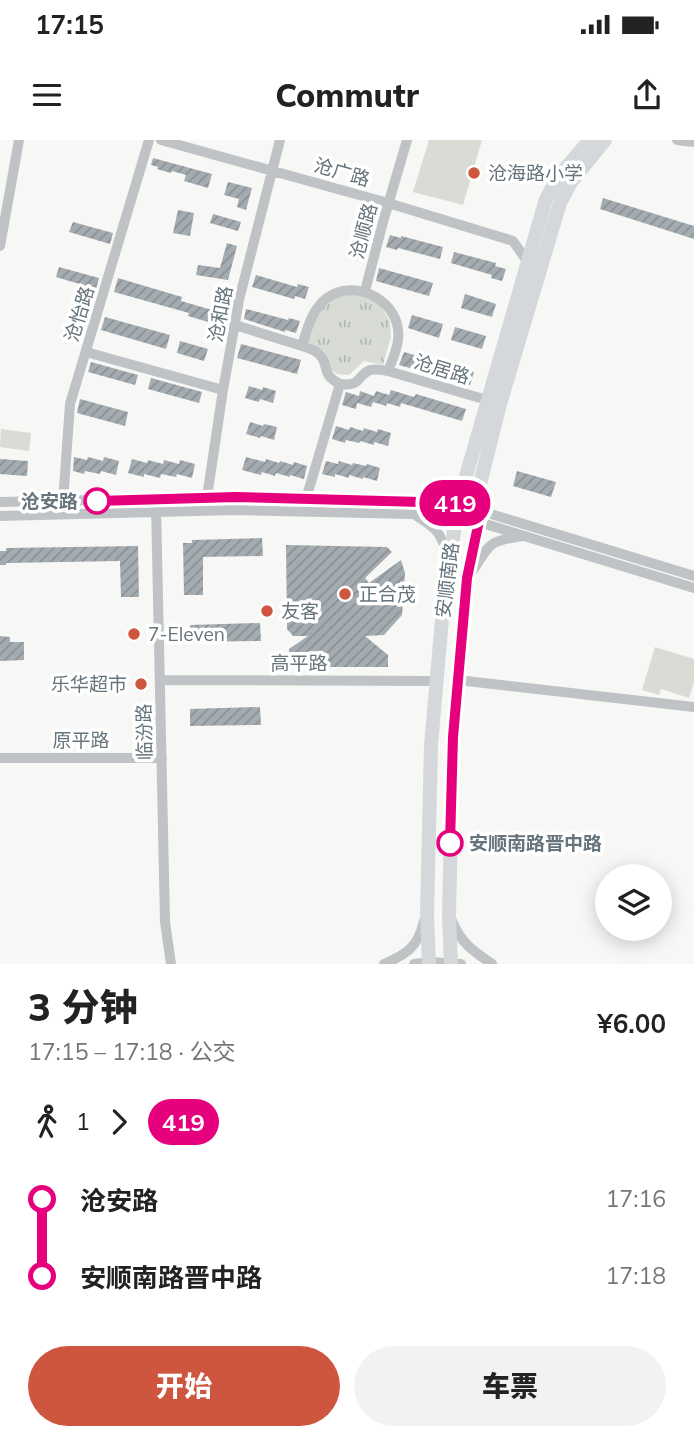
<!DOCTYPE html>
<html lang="zh">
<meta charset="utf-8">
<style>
:root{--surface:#fff;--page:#f2f2f2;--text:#222;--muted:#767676;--accent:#ce553e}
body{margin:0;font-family:Mulish,"Noto Sans SC",sans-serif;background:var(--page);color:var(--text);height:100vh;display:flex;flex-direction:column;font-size:26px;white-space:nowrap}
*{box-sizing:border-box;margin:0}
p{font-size:23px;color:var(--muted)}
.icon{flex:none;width:38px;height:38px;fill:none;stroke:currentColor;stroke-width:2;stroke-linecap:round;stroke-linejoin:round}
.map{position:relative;height:824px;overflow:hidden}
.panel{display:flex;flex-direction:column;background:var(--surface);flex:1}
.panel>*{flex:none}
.badge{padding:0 14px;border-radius:23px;font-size:24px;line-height:46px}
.tools{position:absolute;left:595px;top:724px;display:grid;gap:14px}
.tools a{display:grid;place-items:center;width:77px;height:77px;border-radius:50%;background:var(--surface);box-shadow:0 4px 18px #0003;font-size:35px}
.map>.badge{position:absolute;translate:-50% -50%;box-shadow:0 0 0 4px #fff}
.legs{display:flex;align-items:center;gap:10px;height:77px;padding:0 28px;font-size:23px}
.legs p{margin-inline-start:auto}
.headline{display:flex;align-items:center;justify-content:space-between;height:119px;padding:0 28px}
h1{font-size:38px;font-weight:800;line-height:52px}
.action{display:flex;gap:14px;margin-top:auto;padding:14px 28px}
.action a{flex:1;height:80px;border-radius:42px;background:var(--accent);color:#fff;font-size:28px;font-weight:800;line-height:80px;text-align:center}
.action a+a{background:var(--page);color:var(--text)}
ul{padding:0 28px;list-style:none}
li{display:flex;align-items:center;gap:24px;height:77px;font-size:26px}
li i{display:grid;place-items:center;width:10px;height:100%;margin:0 9px;background:currentColor}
li i::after{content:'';width:18px;height:18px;margin:-9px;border:5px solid;border-radius:50%;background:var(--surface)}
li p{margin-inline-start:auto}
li:first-child i{background:linear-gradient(#0000 50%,currentColor 0)}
li:last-child i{background:linear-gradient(currentColor 50%,#0000 0)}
.status{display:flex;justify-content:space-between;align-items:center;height:49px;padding:0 35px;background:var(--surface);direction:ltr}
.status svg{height:19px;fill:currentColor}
header{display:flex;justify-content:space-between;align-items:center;height:91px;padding:0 28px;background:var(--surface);font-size:32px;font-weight:800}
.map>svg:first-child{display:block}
.grass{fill:url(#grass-tufts)}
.garden{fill:#d8dcd5}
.building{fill:url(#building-hatch)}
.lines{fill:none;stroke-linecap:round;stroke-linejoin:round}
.minor{stroke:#bfc3c6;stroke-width:10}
.major{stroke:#d4d8da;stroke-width:14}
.line-1-casing{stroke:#fff;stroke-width:16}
.line-1{stroke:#e6007e;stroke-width:10}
.poi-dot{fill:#ce553e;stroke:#fff;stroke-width:2.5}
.stop-1-dot{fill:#fff;stroke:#e6007e;stroke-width:3.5}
.labels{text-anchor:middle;stroke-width:7;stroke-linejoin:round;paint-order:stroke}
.street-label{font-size:19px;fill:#66747c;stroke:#fff}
.poi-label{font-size:19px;fill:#66747c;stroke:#fff;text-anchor:start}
.stop-label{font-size:19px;font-weight:bold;fill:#66747c;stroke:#fff;text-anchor:end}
</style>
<div class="status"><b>17:15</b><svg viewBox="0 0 49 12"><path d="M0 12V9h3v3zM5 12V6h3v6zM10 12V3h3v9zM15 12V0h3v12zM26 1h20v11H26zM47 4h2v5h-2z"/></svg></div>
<header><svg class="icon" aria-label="menu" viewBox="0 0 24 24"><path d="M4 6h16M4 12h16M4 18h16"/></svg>Commutr<svg class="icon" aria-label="share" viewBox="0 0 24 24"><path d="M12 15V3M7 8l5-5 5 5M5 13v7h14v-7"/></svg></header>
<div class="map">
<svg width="694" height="824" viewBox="0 0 694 824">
<defs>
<pattern id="grass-tufts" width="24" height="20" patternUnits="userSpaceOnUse" patternTransform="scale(1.75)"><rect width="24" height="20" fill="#d8dcd5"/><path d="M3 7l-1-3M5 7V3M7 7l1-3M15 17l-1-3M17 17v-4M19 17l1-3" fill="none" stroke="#b3b7b2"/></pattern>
<pattern id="building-hatch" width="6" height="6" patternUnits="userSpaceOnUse" patternTransform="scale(1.75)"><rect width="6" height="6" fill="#a5acb1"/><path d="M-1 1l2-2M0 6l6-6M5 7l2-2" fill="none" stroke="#8a9195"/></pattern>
</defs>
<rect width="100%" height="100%" fill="#f7f7f5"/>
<!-- grass -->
<path class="grass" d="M361,152L378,162L390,181L391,197L383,225L364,221L349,235L337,234L327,227L324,211L308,202L316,174L326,160Z"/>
<!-- garden -->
<path class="garden" d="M429,0H482L463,65L413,52Z
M1,289L31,293L29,311L0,307Z
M655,507L694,519V542L689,558L661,549L659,555L642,550Z"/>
<!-- building -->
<path class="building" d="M153,18L212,34L208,48L184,41L186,35L172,31L171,33L157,29L158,27L151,25Z
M228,42L252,48L246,70L237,67L239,59L224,55Z
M603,58L694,86V99L600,69Z
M178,70L194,73L190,96L173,93Z
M213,74L241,82L238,91L210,83Z
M73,82L113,93L110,104L69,92Z
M390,95L401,98V96L443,107L440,119L398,108L397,110L386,107Z
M227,103L237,106L228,140L196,135L198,125L220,128Z
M454,112L496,123L495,126L506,129L502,141L491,138L492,135L451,123Z
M59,127L99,138L96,149L56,137Z
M379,128L433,143L429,156L376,141Z
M256,135L297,147L298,144L309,147L305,159L295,156L294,159L252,147Z
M118,138L182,157L181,161L219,172L215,184L188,176L189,173L114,152Z
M465,154L496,164L492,177L461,168Z
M246,169L288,180L289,178L300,181L296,193L285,190V192L244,179Z
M412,175L443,184L439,198L408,188Z
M105,177L170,195L166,209L101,190Z
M455,187L486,196L482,209L451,200Z
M180,201L208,209L204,221L177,213Z
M241,204L301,220L297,234L237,218Z
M404,212L474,232L470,245L399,225Z
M91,222L138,235L135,245L88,232Z
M151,238L202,252L199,263L148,249Z
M249,246L262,250L263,247L276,251L273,263L260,259L259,262L245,258Z
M391,250L414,257L416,254L466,269L462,281L401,263L400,267L387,263L386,266L373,262L371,267L357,263L356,269L342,265L346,252L359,256L360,251L374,256L376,251L389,255Z
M80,259L128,272L125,286L77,273Z
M250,282L263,286L264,284L277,287L274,300L261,296L260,298L246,294Z
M336,286L349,290L350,287L363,291L364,288L377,292L378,289L391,293L388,306L374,302V305L360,301L359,303L346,300L345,303L332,299Z
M74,317L87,320L88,317L103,321L104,317L119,321L116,335L101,331L100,334L85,331L84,334L73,331Z
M246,317L265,322L266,319L279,323L280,321L293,325L294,322L307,326L304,339L290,335V337L276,333L275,336L262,332L261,335L242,330Z
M0,319L28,321L27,336L0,334Z
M132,319L147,323L148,320L163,324L164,320L179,324L180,320L195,324L192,338L177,334L176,337L161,334L160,338L144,334V337L128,333Z
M326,321L338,324L339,321L352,325L353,323L366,326L367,324L380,328L377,341L363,337V339L349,335V338L335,334V337L322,334Z
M517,331L556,342L551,357L513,346Z
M262,398L263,416L203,417V455H184L183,403H192V400Z
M286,405L387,407L392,412L365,438L369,443L401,420L405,433L402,475L384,495L365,496L388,515V527H294L289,522V509L308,496H293L287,489Z
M138,406L139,457H121L120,421L6,423V425H0V411H6V408Z
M260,483L261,501L191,502L190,485Z
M0,496L10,497V502H24V520L0,521Z
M260,567L261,585L190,586V569Z"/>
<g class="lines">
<!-- minor -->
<path class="minor" d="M161,0L388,63L513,101L527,121
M677,0L694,2
M0,106L19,0
M365,151L383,82L407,0
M235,185L302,206
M86,212L223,250
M388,231L487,260
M207,357L223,250L239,160L280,0
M306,359L340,244C320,234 330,225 319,214C315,210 308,208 302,206C307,189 312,169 327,158C356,137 403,162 398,200C397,210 392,221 388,231C383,230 375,229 370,230C357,235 362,247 340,244
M0,362L236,357L458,364L694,436
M63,362L70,264L149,0
M156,365L165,782L171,824
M415,375C438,389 440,392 449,418
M0,376L234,370L456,375L694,448
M471,433C491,405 484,402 522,396
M161,540L437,541
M458,540L694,567
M0,618H162
M452,781C461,803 473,811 492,824
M384,824C407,814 418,807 424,781
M414,824L429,822L461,824"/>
<!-- major -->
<path class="major" d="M429,824L427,775L431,605L443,468L458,364L546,59L558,37L590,0
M451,824L449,775L453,597L467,438L479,381L476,369L479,348L500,264L560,63L571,42L605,0"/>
</g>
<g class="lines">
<!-- line-1 casing -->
<g class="line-1-casing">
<path id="line-1" d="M97,361L236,357L458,363L476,369L479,381L467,438L453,597L450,703"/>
</g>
<!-- line-1 -->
<use href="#line-1" class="line-1"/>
</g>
<!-- markers -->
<g class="poi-dot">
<circle cx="474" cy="33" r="7"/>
<circle cx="345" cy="454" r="7"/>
<circle cx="267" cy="471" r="7"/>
<circle cx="134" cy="494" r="7"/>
<circle cx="141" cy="544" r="7"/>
</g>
<g class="stop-1-dot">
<circle cx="97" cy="361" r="12"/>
<circle cx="450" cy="703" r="12"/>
</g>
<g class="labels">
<!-- street labels -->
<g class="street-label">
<text transform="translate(342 32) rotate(16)" y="7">沧广路</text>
<text transform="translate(363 91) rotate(-75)" y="7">沧顺路</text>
<text transform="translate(79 174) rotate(-73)" y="7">沧怡路</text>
<text transform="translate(220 174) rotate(-79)" y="7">沧和路</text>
<text transform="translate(442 229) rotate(17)" y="7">沧居路</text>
<text transform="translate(447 440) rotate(-83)" y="7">安顺南路</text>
<text x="299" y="530">高平路</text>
<text transform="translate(144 592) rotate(-91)" y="7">临汾路</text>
<text x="81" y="607">原平路</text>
</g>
<!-- poi labels -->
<g class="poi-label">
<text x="488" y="40">沧海路小学</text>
<text x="359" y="461">正合茂</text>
<text x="281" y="478">友客</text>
<text x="148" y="501">7-Eleven</text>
<text x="127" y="551" text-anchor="end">乐华超市</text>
</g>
<!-- stop labels -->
<g class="stop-label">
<text x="78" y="368">沧安路</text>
<text x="469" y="710" text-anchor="start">安顺南路晋中路</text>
</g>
</g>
</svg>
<div class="tools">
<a><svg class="icon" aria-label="layers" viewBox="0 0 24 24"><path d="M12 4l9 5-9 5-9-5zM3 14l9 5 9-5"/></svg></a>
</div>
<b class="badge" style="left:455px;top:363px;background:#e6007e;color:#fff">419</b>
</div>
<section class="panel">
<div class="headline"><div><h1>3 分钟</h1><p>17:15 – 17:18 · 公交</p></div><b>¥6.00</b></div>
<div class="legs"><svg class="icon" aria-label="walk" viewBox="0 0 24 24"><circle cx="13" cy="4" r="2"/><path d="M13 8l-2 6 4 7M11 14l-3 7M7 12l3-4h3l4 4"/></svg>1<svg class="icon" aria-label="forward" viewBox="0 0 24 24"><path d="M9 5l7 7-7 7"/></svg><b class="badge" style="background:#e6007e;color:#fff">419</b></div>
<ul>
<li><i style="color:#e6007e"></i><b>沧安路</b><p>17:16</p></li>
<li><i style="color:#e6007e"></i><b>安顺南路晋中路</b><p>17:18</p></li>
</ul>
<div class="action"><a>开始</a><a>车票</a></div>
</section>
